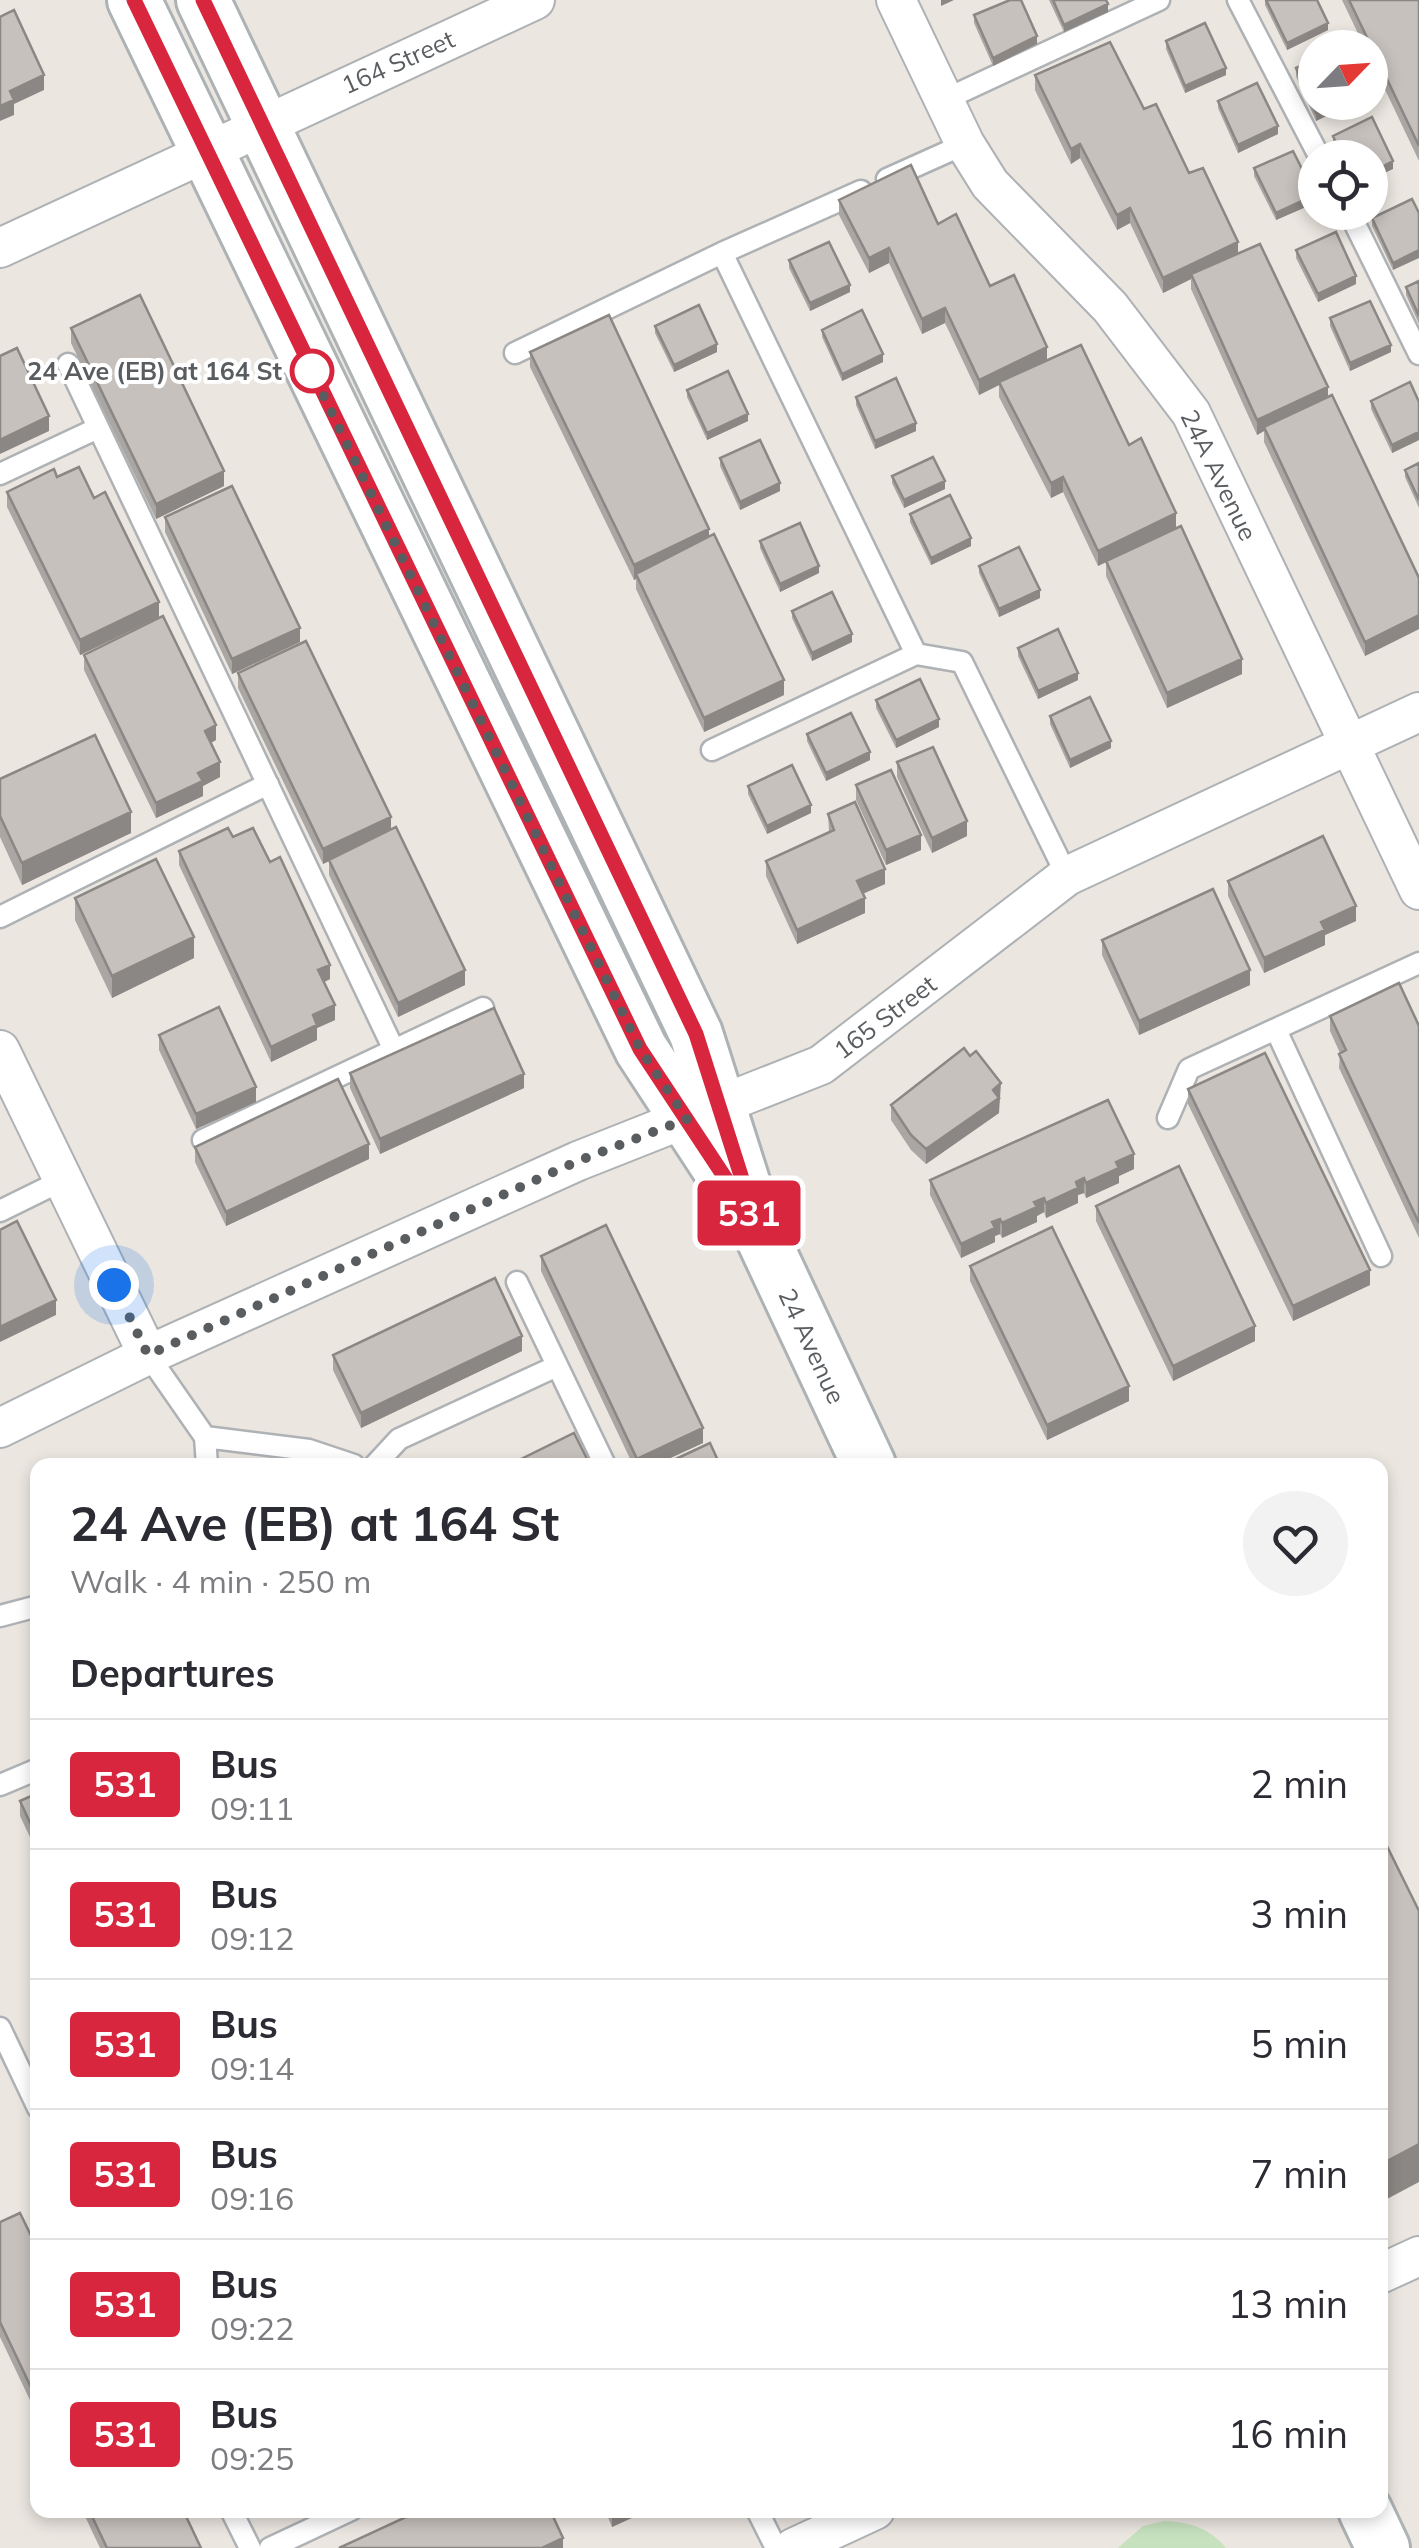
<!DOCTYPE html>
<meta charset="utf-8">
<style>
:root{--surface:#fff;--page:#f2f2f3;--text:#2b2b33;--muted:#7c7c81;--line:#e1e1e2}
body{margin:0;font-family:Mulish,sans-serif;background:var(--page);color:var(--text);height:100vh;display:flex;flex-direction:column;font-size:38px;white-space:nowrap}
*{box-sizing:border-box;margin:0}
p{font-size:32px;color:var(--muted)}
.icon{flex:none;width:55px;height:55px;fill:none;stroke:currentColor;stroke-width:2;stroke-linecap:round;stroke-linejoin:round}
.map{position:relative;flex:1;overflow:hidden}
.sheet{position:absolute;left:30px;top:1458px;width:1358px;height:1060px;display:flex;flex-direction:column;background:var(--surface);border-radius:20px;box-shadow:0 5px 15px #0003}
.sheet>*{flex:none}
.badge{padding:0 20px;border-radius:8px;font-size:35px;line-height:65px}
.needle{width:65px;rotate:65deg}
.controls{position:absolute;left:1298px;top:30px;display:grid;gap:20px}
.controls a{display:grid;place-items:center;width:90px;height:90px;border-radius:50%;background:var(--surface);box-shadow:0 5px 15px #0003;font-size:50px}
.you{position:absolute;width:50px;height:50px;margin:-25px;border:8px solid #fff;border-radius:50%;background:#1a73e8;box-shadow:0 0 0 15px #1a73e833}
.map>.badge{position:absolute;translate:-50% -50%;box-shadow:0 0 0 5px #fff}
h2{padding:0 40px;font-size:38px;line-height:90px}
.round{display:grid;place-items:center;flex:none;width:105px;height:105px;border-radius:52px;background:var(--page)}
.overview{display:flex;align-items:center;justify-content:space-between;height:170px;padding:0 40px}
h1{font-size:48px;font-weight:700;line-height:75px}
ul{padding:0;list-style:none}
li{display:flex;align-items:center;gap:30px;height:130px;padding:0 40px;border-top:2px solid var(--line)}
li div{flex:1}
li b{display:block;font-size:38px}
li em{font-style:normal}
li .badge{min-width:110px;font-weight:700;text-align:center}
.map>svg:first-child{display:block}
.green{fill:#c5e1be}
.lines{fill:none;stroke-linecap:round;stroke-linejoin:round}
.service-casing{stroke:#aeb2b5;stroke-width:25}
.minor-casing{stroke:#aeb2b5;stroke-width:42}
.secondary-casing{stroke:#adb2b5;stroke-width:58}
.service{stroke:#fff;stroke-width:20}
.minor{stroke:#fff;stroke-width:38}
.secondary{stroke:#fff;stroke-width:52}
.wall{fill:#aaa6a3}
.shaded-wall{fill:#8b8784}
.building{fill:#c6c1bd;stroke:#8b8784;stroke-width:2.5}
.line-casing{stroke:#fff;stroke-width:22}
.line{stroke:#d7263d;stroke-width:15}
.walk{stroke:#595d60;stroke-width:10;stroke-dasharray:0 18}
.stop-dot{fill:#fff;stroke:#d7263d;stroke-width:5}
.labels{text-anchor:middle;stroke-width:8;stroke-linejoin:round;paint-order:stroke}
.street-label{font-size:25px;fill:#595d60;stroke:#fff}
.stop-label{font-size:25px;font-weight:bold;fill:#595d60;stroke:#fff;text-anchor:end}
</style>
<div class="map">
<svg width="1419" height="2548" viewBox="0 0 1419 2548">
<rect width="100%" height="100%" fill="#ebe6e0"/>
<!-- green -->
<path class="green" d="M1164,2521C1190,2522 1209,2528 1226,2548H1118L1143,2526Z"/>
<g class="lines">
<!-- service casing -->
<g class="service-casing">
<path id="service" d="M1238,0L1320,158
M944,100L1159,0
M887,179L965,144
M861,191L722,253L916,654L962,662L1067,876
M1349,212L1419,354
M515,353L722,253
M68,364L394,1050
M0,474L98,428
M712,750L916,654
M0,917L268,784
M1276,1030L1381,1256
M1168,1118L1189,1069L1419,963
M203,1140L483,1008
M0,1211L63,1180
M517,1282L605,1465
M148,1355L205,1437L309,1450L354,1465
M205,1437L207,1465
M375,1465L399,1439L557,1366
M0,1616L38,1606
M0,1785L38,1769
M0,2028L38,2108
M231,2510L250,2548
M757,2510L776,2548
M270,2548L351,2510"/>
</g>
<!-- minor casing -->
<g class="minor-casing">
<path id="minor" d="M896,0L965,144L990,184L1110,307L1191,413L1419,890
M0,248L535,0
M0,1050L148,1355
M0,1428L148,1355L578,1161L821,1065L1067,876L1419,712
M1380,2274L1419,2256
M793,2548L875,2510"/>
</g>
<!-- secondary casing -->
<g class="secondary-casing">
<path id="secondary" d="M134,0L641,1049L720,1170
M203,0L696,1034L757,1226L869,1465
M1365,2510L1383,2548"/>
</g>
<!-- service -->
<use href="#service" class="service"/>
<!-- minor -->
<use href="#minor" class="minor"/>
<!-- secondary -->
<use href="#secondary" class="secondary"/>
</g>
<!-- wall -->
<path class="wall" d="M1049,0H1106L1108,12L1064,32Z
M1265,0H1317L1328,30L1287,50L1265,5Z
M1342,0H1419V161L1370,58V48H1365Z
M974,15L1037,44L993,66L974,23Z
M1166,41L1226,75L1185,93L1166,49Z
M1296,68L1315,102H1355L1316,121L1296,76Z
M1035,75L1144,109L1189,173L1238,254L1328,396L1419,578V629L1365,656L1264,442V431L1257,435L1191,289V279L1163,293L1130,223L1117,230L1080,158L1071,164L1035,90Z
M1218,101L1278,134L1238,153L1218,108Z
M1333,136L1393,169L1370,158H1339L1333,143Z
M1254,168L1315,203L1276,220L1254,176Z
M1412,199L1393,270L1372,226V218Z
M839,200L938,224L990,286L1047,360L1129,445L1176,528L1242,674L1167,708L1106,576V562L1098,566L1063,492L1051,498L999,397V385L979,395L945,323L922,334L889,263L869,273L839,215Z
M1296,250L1356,284L1318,302L1296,258Z
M789,260L850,292L810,311L789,268Z
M1419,281V324L1406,295V287Z
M1330,318L1391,352L1350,371L1330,326Z
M655,326L717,352L674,372L655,333Z
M71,328L224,486L156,519L71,343Z
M822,330L883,362L842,381L822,337Z
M530,352L709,537L784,695L704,732L636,589V579L634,580L530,367Z
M687,390L748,421L707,440L687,397Z
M856,397L916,431L875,449L856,405Z
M1371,401L1419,402V440L1392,453L1371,409Z
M720,458L780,491L740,510L720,466Z
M1419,463V508L1405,477V470Z
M892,476L945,489L904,508L892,483Z
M57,477L94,498L159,617L80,655L7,507V492Z
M910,514L971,546L931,565L910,522Z
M165,517L300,642L232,674L165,532Z
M760,541L819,573L780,592L760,548Z
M979,566L1040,598L999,617L979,573Z
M792,611L852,642L812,661L792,618Z
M1018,648L1078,680L1038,699L1018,656Z
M84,655L216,740L211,743L220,777L203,786V796L156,818L84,670Z
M238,673L391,829L465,985L398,1017L329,875V861L323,864L238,688Z
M876,700L939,727L896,748L876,708Z
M1050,716L1111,748L1070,768L1050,724Z
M807,734L870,760L826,781L807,741Z
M897,762L967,836L932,853L897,777Z
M0,779L131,833L22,885L0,837Z
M856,785L921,850L886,865L856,800Z
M748,786L811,813L767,834L748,794Z
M828,814L885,884L863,894L865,913L797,944L766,876V861L829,832Z
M233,837L270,862L330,979L324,982L335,1020L317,1028V1040L271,1062L179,865V851Z
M1228,881L1356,921L1325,935V945L1264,973L1228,896Z
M75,898L194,958L112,998L75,920Z
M1102,940L1250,985L1139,1035L1102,955Z
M1330,1016L1419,1026V1238L1339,1068L1340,1053L1330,1031Z
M159,1035L256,1102L196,1129L159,1050Z
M350,1073L524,1088L380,1154L350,1088Z
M1188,1089L1370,1285L1293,1321L1188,1104Z
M1001,1098L999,1100V1113L926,1164L911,1150L891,1120V1105Z
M195,1147L369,1159L226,1226L195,1162Z
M1134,1169L1119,1176V1183L1086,1198L1084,1193L1078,1195V1203L1046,1218L1044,1212L1037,1216V1222L1002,1238L1000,1234L995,1236V1242L961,1258L930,1195V1180Z
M1096,1206L1255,1341L1173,1381L1096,1221Z
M541,1256L703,1443L655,1465H633L541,1271Z
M970,1266L1129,1401L1047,1440L970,1281Z
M522,1351L361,1428L333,1370V1355Z
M38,1793V1854L20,1816V1801Z
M1380,1832L1419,1911L1387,2199L1380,2184Z
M0,2222L38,2250V2417L0,2337Z
M82,2510H183L201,2548H100Z
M605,2510H649L612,2527Z"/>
<!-- shaded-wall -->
<path class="shaded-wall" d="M941,0H954L941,6Z
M1108,4V12L1064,32V25Z
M1328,23V30L1287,50V43Z
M1037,36V44L993,66V58Z
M1226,68V75L1185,93V86Z
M44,75V90L14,104V115L0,121V106L10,91Z
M1338,102H1355L1316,121V113Z
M1278,126V134L1238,153V145Z
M1080,144V158L1071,164V149Z
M1393,161V169L1370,180V173Z
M1315,195V203L1276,220V213Z
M1130,208V223L1117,230V215Z
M1238,242V257L1191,274V279L1163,293V278Z
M889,248V263L869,273V258Z
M1419,250V258L1393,270V263Z
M1356,276V284L1318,302V294Z
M850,285V292L810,311V303Z
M945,308V323L922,334V319Z
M717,344V352L674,372V365Z
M1391,345V352L1350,371V363Z
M1047,347V362L999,382V385L979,395V380Z
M883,354V362L842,381V374Z
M1328,387V402L1264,427V431L1257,435V420Z
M748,414V421L707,440V433Z
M49,416V431L0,454V440Z
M916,423V431L875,449V441Z
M1419,432V440L1392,453V445Z
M224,471V486L156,519V504Z
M1063,477V492L1051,498V483Z
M945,481V489L904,508V500Z
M780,483V491L740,510V502Z
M1176,513V528L1098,566V551Z
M709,529V544L636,574V579L634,580V565Z
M971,538V546L931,565V558Z
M819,566V573L780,592V584Z
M1040,590V598L999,617V609Z
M159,602V617L80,655V640Z
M1419,615V629L1365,656V642Z
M300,628V642L232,674V659Z
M852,634V642L812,661V653Z
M1242,659V674L1167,708V693Z
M1078,673V680L1038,699V691Z
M784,680V695L704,732V718Z
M939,719V727L896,748V740Z
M216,725V740L205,746V731Z
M1111,741V748L1070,768V760Z
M870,752V760L826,781V773Z
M220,762V777L203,786V796L156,818V803L198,773Z
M811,805V813L767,834V826Z
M131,812V833L22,885V863Z
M391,817V831L323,864V849Z
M967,821V836L932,853V838Z
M921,835V850L886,865V850Z
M885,869V884L857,896V881Z
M865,898V913L797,944V930Z
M1356,906V921L1325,935V945L1264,973V958L1321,922Z
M194,937V958L112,998V976Z
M330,965V979L318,985V970Z
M465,970V985L398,1017V1003Z
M1250,970V985L1139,1035V1021Z
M335,1005V1020L317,1028V1040L271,1062V1047L313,1015Z
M524,1074V1088L380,1154V1139Z
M1001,1083L999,1113L926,1164V1149Z
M256,1087V1102L196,1129V1114Z
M369,1144V1159L226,1226V1212Z
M1134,1154V1169L1119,1176V1183L1086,1198V1183L1116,1162Z
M1084,1178V1193L1078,1195V1203L1046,1218V1203L1076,1182Z
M1044,1198V1212L1037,1216V1222L1002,1238V1223Z
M1000,1219V1234L995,1236V1242L961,1258V1244Z
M1370,1270V1285L1293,1321V1306Z
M56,1300V1315L0,1342V1327Z
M1255,1326V1341L1173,1381V1366Z
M522,1336V1351L361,1428V1413Z
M1129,1386V1401L1047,1440V1425Z
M703,1428V1443L655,1465H637V1459Z
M1419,2144V2182L1387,2199V2161Z
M617,2510H649L612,2527V2512Z
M563,2538V2548H542Z"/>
<!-- building -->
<path class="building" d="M1010,0H1021L1037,36L993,58L974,15Z
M1053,0H1106L1108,4L1064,25Z
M1266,0H1317L1328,23L1287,43Z
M1349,0H1419V146Z
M14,10L44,75L10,91L14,100L0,106V17Z
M1205,23L1226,68L1185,86L1166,41Z
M1110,42L1144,109L1156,104L1189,173L1203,168L1238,242L1163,278L1130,208L1117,215L1080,144L1071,149L1035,75Z
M1315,60V102H1338L1316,113L1296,68Z
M1257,83L1278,126L1238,145L1218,101Z
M1372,117L1393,161L1370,173V158H1343L1333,136Z
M1293,151L1315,195L1276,213L1254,168Z
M911,165L938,224L956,214L990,286L1014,275L1047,347L979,380L945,308L922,319L889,248L869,258L839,200Z
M1412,199L1419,213V250L1393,263L1372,218Z
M1336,232L1356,276L1318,294L1296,250Z
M829,242L850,285L810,303L789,260Z
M1260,244L1328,387L1257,420L1191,274Z
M1419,281V316L1406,287Z
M140,295L224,471L156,504L71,328Z
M1370,301L1391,345L1350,363L1330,318Z
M699,305L717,344L674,365L655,326Z
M862,310L883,354L842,374L822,330Z
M609,315L709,529L634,565L530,352Z
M1081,345L1129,445L1141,438L1176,513L1098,551L1063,477L1051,483L999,382Z
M17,348L49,416L0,440V356Z
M728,371L748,414L707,433L687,390Z
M896,378L916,423L875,441L856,397Z
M1410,382L1419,402V432L1392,445L1371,401Z
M1332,395L1419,578V615L1365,642L1264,427Z
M760,440L780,483L740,502L720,458Z
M933,457L945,481L904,500L892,476Z
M1419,463V500L1405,470Z
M79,467L94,498L105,492L159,602L80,640L7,492L54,469L57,477Z
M232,486L300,628L232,659L165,517Z
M950,495L971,538L931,558L910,514Z
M800,523L819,566L780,584L760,541Z
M1181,526L1242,659L1167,693L1106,561Z
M714,534L784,680L704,718L636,574Z
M1019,547L1040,590L999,609L979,566Z
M832,592L852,634L812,653L792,611Z
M163,616L216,725L205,731L220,762L198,773L203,781L156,803L84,655Z
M1058,629L1078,673L1038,691L1018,648Z
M306,641L391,817L323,849L238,673Z
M920,679L939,719L896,740L876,700Z
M1090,697L1111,741L1070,760L1050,716Z
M851,713L870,752L826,773L807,734Z
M95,735L131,812L22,863L0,816V779Z
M933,747L967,821L932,838L897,762Z
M792,765L811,805L767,826L748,786Z
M891,770L921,835L886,850L856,785Z
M855,802L885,869L857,881L865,898L797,930L766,861L834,830L828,814Z
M396,827L465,970L398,1003L329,860Z
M228,828L233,837L253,828L270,862L280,857L330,965L318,970L335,1005L313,1015L317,1025L271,1047L179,851Z
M1323,836L1356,906L1321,922L1325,930L1264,958L1228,881Z
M156,859L194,937L112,976L75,898Z
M1213,889L1250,970L1139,1021L1102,940Z
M1399,983L1419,1026V1223L1339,1054L1346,1050L1330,1016Z
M219,1007L256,1087L196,1114L159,1035Z
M494,1008L524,1074L380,1139L350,1073Z
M964,1048L970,1056L976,1051L1001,1083L993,1090L999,1098L926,1149L911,1135L891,1105Z
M1265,1053L1370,1270L1293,1306L1188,1089Z
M338,1079L369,1144L226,1212L195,1147Z
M1108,1100L1134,1154L1116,1162L1119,1168L1086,1183L1084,1178L1076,1182L1078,1188L1046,1203L1044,1198L1034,1202L1037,1207L1002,1223L1000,1219L992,1222L995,1228L961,1244L930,1180Z
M1179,1166L1255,1326L1173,1366L1096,1206Z
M17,1221L56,1300L0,1327V1230Z
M606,1225L703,1428L637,1459L541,1256Z
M1052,1227L1129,1386L1047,1425L970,1266Z
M495,1278L522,1336L361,1413L333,1355Z
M574,1433L590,1465H514L513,1463Z
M710,1443L720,1465H663Z
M38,1793V1840L20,1801Z
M1380,1832L1419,1911V2144L1387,2161L1380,2146Z
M20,2213L38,2250V2402L0,2322V2222Z
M89,2510H183L201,2548H107Z
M421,2510H550L563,2538L542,2548H339Z"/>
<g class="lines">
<!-- line casing -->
<g class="line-casing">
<path id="line" d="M134,0L640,1049L757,1226L696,1034L203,0"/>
</g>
<!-- line -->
<use href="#line" class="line"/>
<!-- walk -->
<path class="walk" d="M114,1285L148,1355L578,1161L687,1119L640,1049L308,364L312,371"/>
</g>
<!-- markers -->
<circle class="stop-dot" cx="312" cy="371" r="20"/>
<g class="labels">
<!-- street labels -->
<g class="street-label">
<text transform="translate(398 62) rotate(-24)" y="9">164 Street</text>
<text transform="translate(1219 475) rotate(64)" y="9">24A Avenue</text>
<text transform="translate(885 1017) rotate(-37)" y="9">165 Street</text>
<text transform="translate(812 1346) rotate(65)" y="9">24 Avenue</text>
</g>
<!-- stop labels -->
<g class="stop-label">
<text x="282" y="380">24 Ave (EB) at 164 St</text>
</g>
</g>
</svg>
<div class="controls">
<a><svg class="needle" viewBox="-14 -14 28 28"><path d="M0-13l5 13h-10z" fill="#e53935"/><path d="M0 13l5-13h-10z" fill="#7c7c81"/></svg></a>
<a><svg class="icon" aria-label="locate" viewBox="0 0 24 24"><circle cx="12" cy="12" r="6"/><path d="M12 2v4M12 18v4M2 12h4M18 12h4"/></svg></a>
</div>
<div class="you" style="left:114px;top:1285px"></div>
<b class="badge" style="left:749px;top:1213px;background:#d7263d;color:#fff">531</b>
<section class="sheet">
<div class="overview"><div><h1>24 Ave (EB) at 164 St</h1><p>Walk · 4 min · 250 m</p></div><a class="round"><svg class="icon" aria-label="heart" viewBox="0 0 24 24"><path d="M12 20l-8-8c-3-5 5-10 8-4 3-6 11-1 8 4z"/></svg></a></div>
<h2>Departures</h2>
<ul>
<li><span class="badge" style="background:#d7263d;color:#fff">531</span><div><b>Bus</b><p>09:11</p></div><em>2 min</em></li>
<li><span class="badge" style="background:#d7263d;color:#fff">531</span><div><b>Bus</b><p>09:12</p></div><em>3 min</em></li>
<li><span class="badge" style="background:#d7263d;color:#fff">531</span><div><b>Bus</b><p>09:14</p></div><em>5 min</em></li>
<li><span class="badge" style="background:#d7263d;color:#fff">531</span><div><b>Bus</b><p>09:16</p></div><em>7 min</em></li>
<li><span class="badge" style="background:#d7263d;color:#fff">531</span><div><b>Bus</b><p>09:22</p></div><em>13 min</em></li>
<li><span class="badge" style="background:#d7263d;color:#fff">531</span><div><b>Bus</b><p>09:25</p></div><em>16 min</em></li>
</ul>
</section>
</div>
